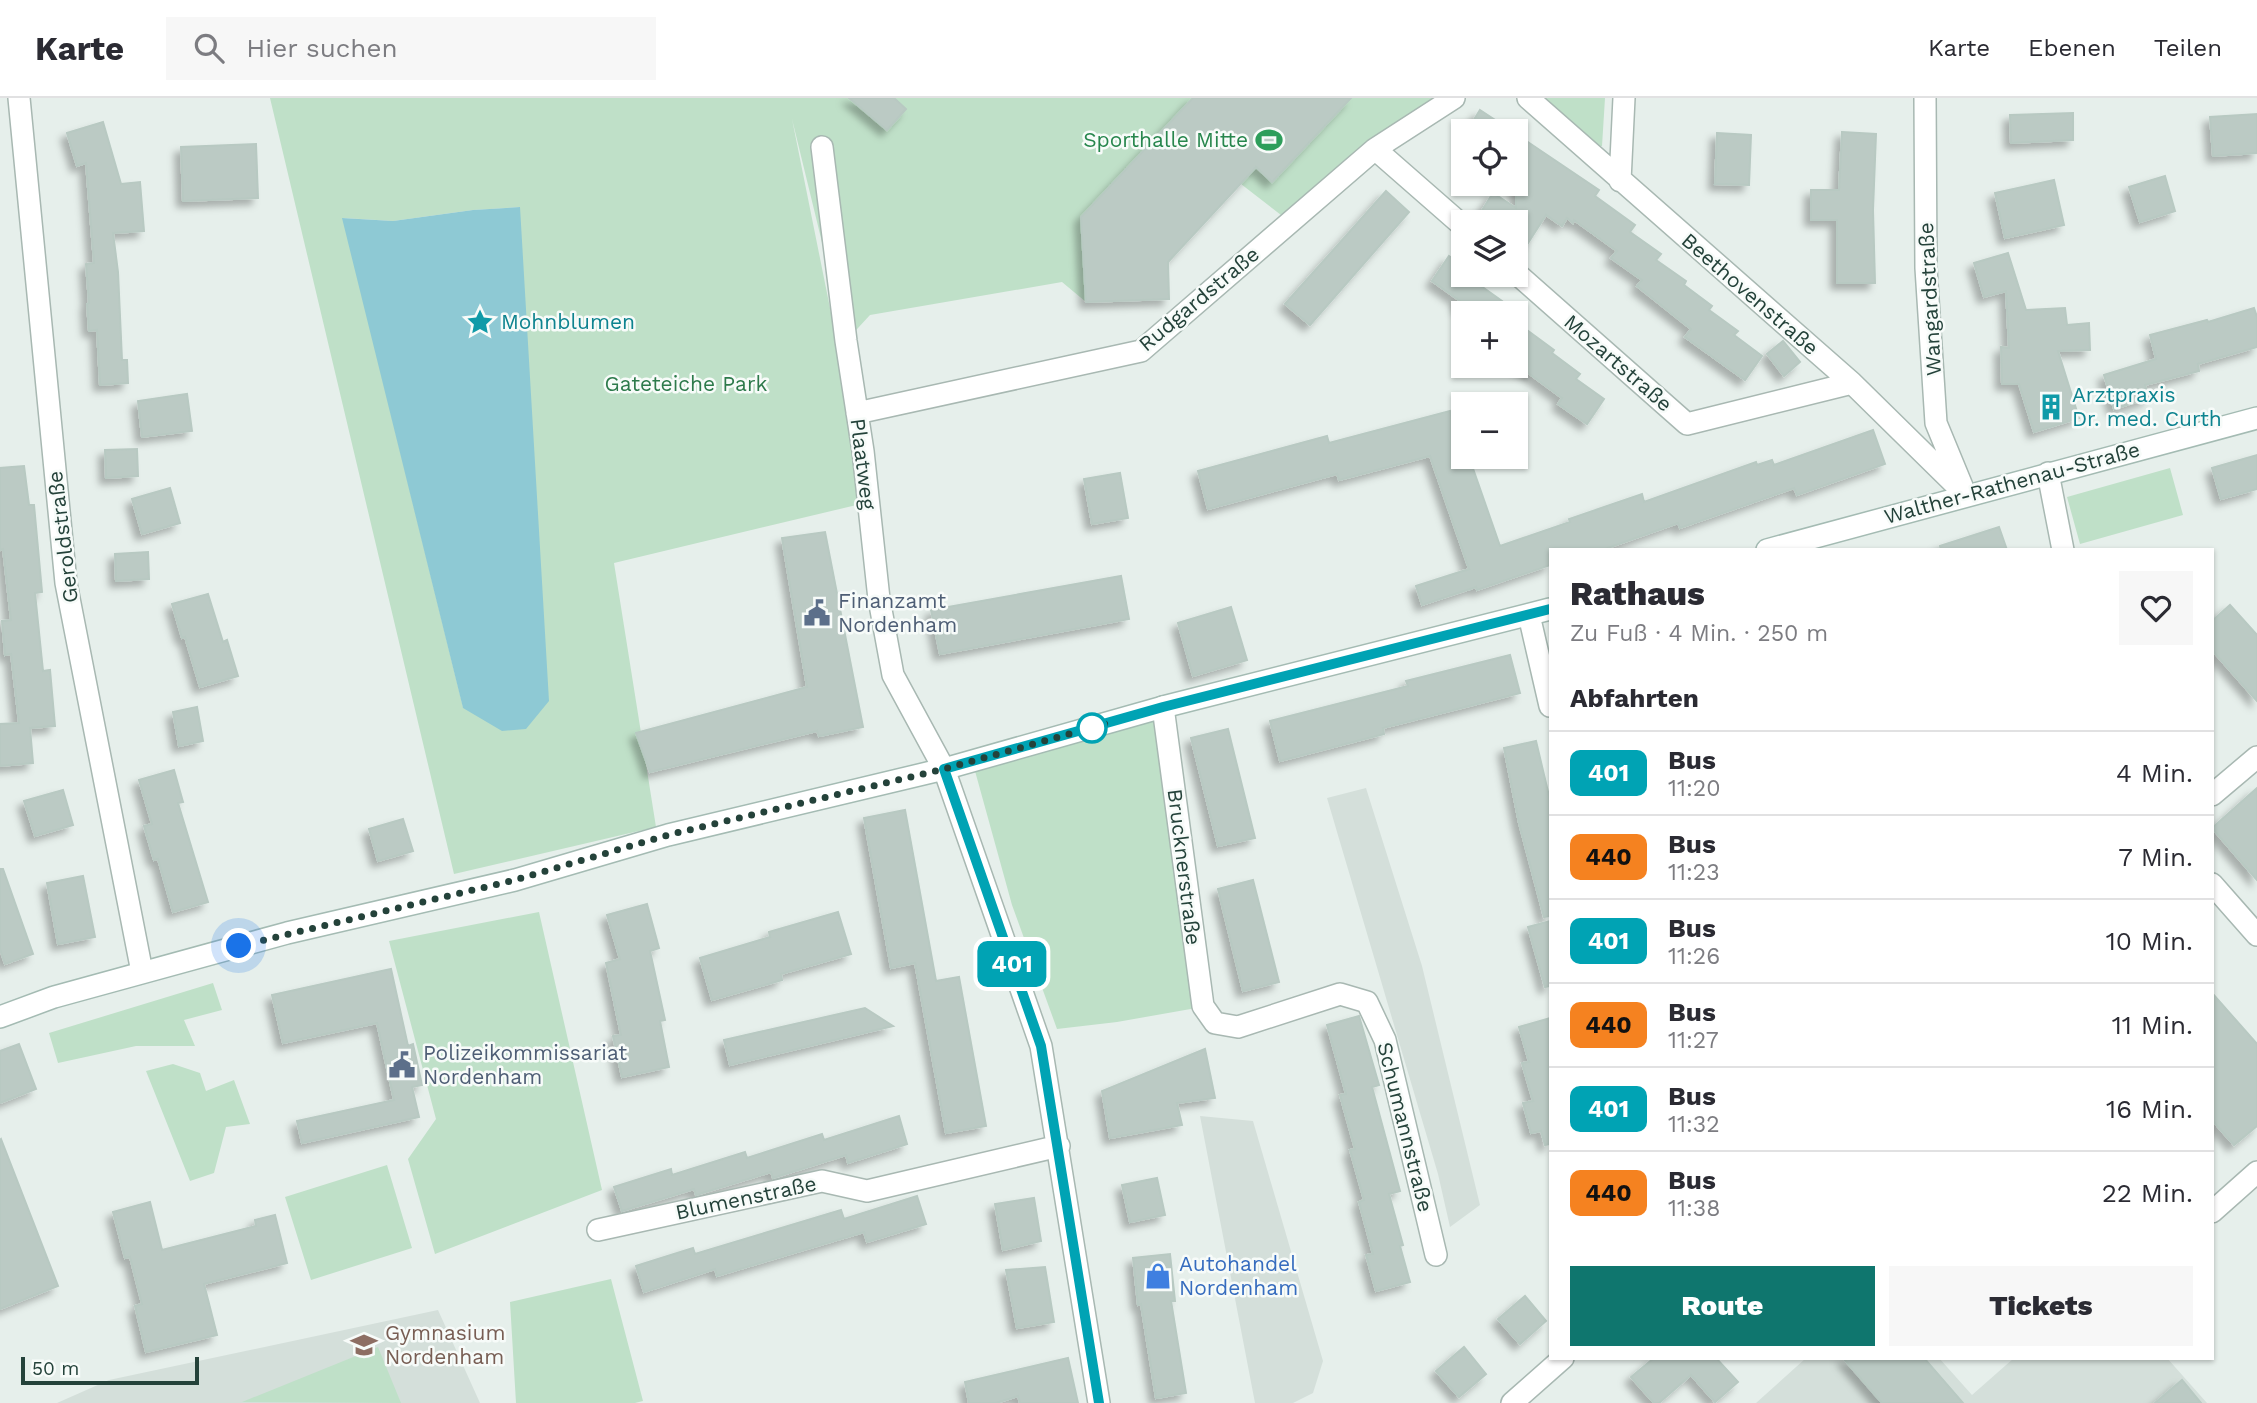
<!DOCTYPE html>
<html lang="de">
<meta charset="utf-8">
<style>
:root{--surface:#fff;--page:#f7f7f7;--text:#2b2b33;--muted:#7c7c81;--line:#e1e1e2;--accent:#0f766e}
body{margin:0;font-family:"Work Sans",sans-serif;background:var(--page);color:var(--text);height:100vh;display:flex;flex-direction:column;font-size:26px;white-space:nowrap}
*{box-sizing:border-box;margin:0}
p{font-size:23px;color:var(--muted)}
.icon{flex:none;width:38px;height:38px;fill:none;stroke:currentColor;stroke-width:2;stroke-linecap:round;stroke-linejoin:round}
.map{position:relative;flex:1;overflow:hidden}
.drawer{position:absolute;left:1549px;top:450px;width:665px;height:812px;display:flex;flex-direction:column;background:var(--surface);border-radius:0px;box-shadow:0 2px 5px #0004}
.drawer>*{flex:none}
.badge{padding:0 14px;border-radius:10px;font-size:24px;line-height:46px}
.tools{position:absolute;left:1451px;top:21px;display:grid;gap:14px}
.tools a{display:grid;place-items:center;width:77px;height:77px;border-radius:0px;background:var(--surface);box-shadow:0 2px 5px #0004;font-size:35px}
.scale{position:absolute;left:21px;bottom:18px;width:178px;box-sizing:border-box;padding-left:7px;border:4px solid #24423a;border-top:0;font-size:19px;line-height:24px;white-space:nowrap;color:#24423a;-webkit-text-stroke:5px #f7fbf9;paint-order:stroke}
.you{position:absolute;width:35px;height:35px;margin:-18px;border:5px solid #fff;border-radius:50%;background:#1a73e8;box-shadow:0 0 0 10px #1a73e833}
.map>.badge{position:absolute;translate:-50% -50%;box-shadow:0 0 0 4px #fff}
h2{padding:0 21px;font-size:26px;line-height:63px}
.round{display:grid;place-items:center;flex:none;width:74px;height:74px;border-radius:0px;background:var(--page)}
.head{display:flex;align-items:center;justify-content:space-between;height:119px;padding:0 21px}
h1{font-size:33px;font-weight:800;line-height:52px}
.cta{display:flex;gap:14px;margin-top:auto;padding:14px 21px}
.cta a{flex:1;height:80px;border-radius:0px;background:var(--accent);color:#fff;font-size:28px;font-weight:800;line-height:80px;text-align:center}
.cta a+a{background:var(--page);color:var(--text)}
ul{padding:0;list-style:none}
li{display:flex;align-items:center;gap:21px;height:84px;padding:0 21px;border-top:2px solid var(--line)}
li div{flex:1}
li b{display:block;font-size:26px}
li em{font-style:normal}
li .badge{min-width:77px;font-weight:700;text-align:center}
header{display:flex;align-items:center;gap:42px;box-sizing:border-box;height:98px;padding:0 35px;background:var(--surface);border-bottom:2px solid var(--line)}
header strong{font-size:33px}
nav{display:flex;gap:38px;margin-inline-start:auto;font-size:24px}
.search{width:490px;height:63px;background:var(--page);display:flex;align-items:center;gap:18px;box-sizing:border-box;padding:0 24px;border-radius:0px;color:var(--muted);font-size:26px}
.map>svg:first-child{display:block}
.built{fill:#d4dfda}
.green{fill:#bfe0c8;fill-rule:evenodd}
.water{fill:#8ec9d4}
.building{fill:#bbcac4;stroke:#b8c9c2;stroke-width:2;filter:url(#shadow)}
.lines{fill:none;stroke-linecap:round;stroke-linejoin:round}
.street-casing{stroke:#a8b8b2;stroke-width:24}
.secondary-casing{stroke:#a4bbb3;stroke-width:24}
.street{stroke:#fff;stroke-width:21}
.secondary{stroke:#fff;stroke-width:21}
.line-casing{stroke:#fff;stroke-width:16}
.line{stroke:#00a3b4;stroke-width:10}
.walk{stroke:#24423a;stroke-width:7;stroke-dasharray:0 12.6}
.stop-dot{fill:#fff;stroke:#00a3b4;stroke-width:3.5}
.labels{text-anchor:middle;stroke-width:5;stroke-linejoin:round;paint-order:stroke}
.leisure-label{font-size:21px;fill:#27864d;stroke:#f7fbf9;text-anchor:end}
.street-label{font-size:21px;fill:#24423a;stroke:#f7fbf9}
.culture-label{font-size:21px;fill:#0d838f;stroke:#f7fbf9;text-anchor:start}
.park-label{font-size:21px;fill:#2d7a4b;stroke:#f7fbf9}
.service-label{font-size:21px;fill:#4e5e75;stroke:#f7fbf9;text-anchor:start}
.shop-label{font-size:21px;fill:#366cbe;stroke:#f7fbf9;text-anchor:start}
.education-label{font-size:21px;fill:#785e54;stroke:#f7fbf9;text-anchor:start}
</style>
<header>
<strong>Karte</strong>
<div class="search"><svg class="icon" aria-label="search" viewBox="0 0 24 24"><circle cx="10" cy="10" r="6"/><path d="M15 15l6 6"/></svg>Hier suchen</div>
<nav><a>Karte</a><a>Ebenen</a><a>Teilen</a></nav>
</header>
<div class="map">
<svg width="2257" height="1305" viewBox="0 0 2257 1305">
<defs>
<filter id="shadow"><feDropShadow dx="-6" dy="6" stdDeviation="3.5" flood-color="#0004"/></filter>
</defs>
<rect width="100%" height="100%" fill="#e6efeb"/>
<!-- built -->
<path class="built" d="M1366,690L1422,868L1480,1107L1450,1129L1438,1076L1327,700Z
M1200,1018L1253,1023L1323,1263L1313,1295L1293,1305H1255Z
M438,1212L480,1305H57L109,1282Z
M1806,1260H1939L1972,1297L2014,1260H2167L2207,1305H1756Z"/>
<!-- green -->
<path class="green" d="M270,0H1454L1290,124L1166,28L1081,119L1086,204L1062,184L870,217L846,243L792,21L869,404L614,465L656,729L454,776ZM520,109L463,609L343,120L393,123L473,112Z
M1539,0H1605L1602,48L1592,49Z
M2170,370L2183,417L2080,446L2067,399Z
M1161,618L1202,909L1117,924L1057,931L1012,807L975,673Z
M539,814L602,1092L435,1156L408,1061L436,1021L389,843Z
M213,885L222,912L184,922L195,948H136L58,965L49,935Z
M173,966L200,975L206,993L234,982L250,1026L226,1029L214,1075L190,1083L146,973Z
M387,1067L412,1150L311,1182L285,1099Z
M611,1181L643,1303L635,1305H516L510,1204Z
M378,1249L401,1305L242,1304Z"/>
<!-- water -->
<path class="water" d="M520,109L549,603L526,631L502,633L463,610L342,120L393,123L473,112Z"/>
<!-- building -->
<path class="building" d="M849,0H894L906,11L887,32Z
M1193,0H1351L1272,84L1256,69L1168,164L1169,201L1086,204L1081,119Z
M1480,12L1512,33H1467Z
M2073,15V42L2011,45L2010,17Z
M2257,16V55L2213,58L2210,19Z
M103,24L121,86L140,84L144,133L113,135L118,174L122,262H127L128,285L100,287L97,232L89,233L87,206L89,205L86,166L94,165L86,65L77,68L67,35Z
M1842,34L1876,36L1873,112L1875,185H1837V122H1811V92H1839Z
M1717,35L1751,37L1749,87L1715,86Z
M1516,36L1599,92L1595,98L1635,127L1630,134L1661,156L1656,162L1686,183L1684,187L1712,208L1709,212L1738,233L1734,237L1762,258L1745,282L1685,239L1691,231L1637,188L1642,182L1611,160L1617,153L1574,122L1573,125L1567,120L1562,128L1546,117L1528,145L1516,136V124H1497L1481,114L1493,95L1516,110Z
M256,46L258,100L183,103L181,49Z
M2165,78L2175,113L2140,124L2129,89Z
M2054,82L2064,127L2005,140L1995,95Z
M1386,93L1409,114L1310,227L1285,206Z
M2008,155L2026,212L2065,210L2067,227L2089,225L2090,252L2058,253L2079,320L2034,334L2019,286H2002L2001,249L2009,250L2006,193L1984,199L1974,165Z
M1449,158L1463,168V177H1475L1477,178L1474,183L1502,203L1494,215H1468L1457,207L1460,203L1432,183Z
M2254,210L2257,219V249L2198,266L2199,273L2145,287L2149,300L2114,311L2104,277L2156,261L2150,237L2207,222L2208,224Z
M1516,224L1554,252L1552,255L1580,276L1576,281L1604,301L1587,326L1558,306L1562,300L1516,266Z
M1783,243L1800,264L1784,278L1767,256Z
M187,296L192,333L142,339L138,303Z
M1450,313L1464,364L1470,362L1500,448L1570,424L1569,421L1642,396L1644,404L1756,364L1757,367L1772,362L1774,367L1873,332L1885,366L1797,397L1794,390L1680,430L1678,425L1602,452H1550V467L1477,492L1476,489L1422,507L1416,488L1469,471L1430,358L1339,382L1337,376L1208,411L1198,373L1327,338L1329,345Z
M137,351L138,378L106,380L105,352Z
M2257,357V391L2221,401L2212,370Z
M24,368L29,407H34L42,494L35,495L43,573L50,572L55,628L30,630L33,665L0,668V626L19,625L11,556L5,557L2,523L11,522L3,451L0,452V370Z
M1120,375L1128,420L1092,426L1084,381Z
M170,390L180,425L142,436L132,401Z
M1999,429L2007,452H1941L1940,448Z
M825,434L863,629L819,638L817,633L650,674L636,635L807,589L782,440Z
M148,454L149,481L116,483L115,456Z
M1121,478L1129,521L940,556L931,512Z
M208,496L223,544L227,542L238,578L200,589L185,539L182,540L172,506Z
M2230,507L2257,537V603L2212,552V523Z
M1231,509L1247,562L1193,578L1178,525Z
M1510,557L1520,595L1383,630L1384,636L1280,663L1270,623L1408,588L1406,583Z
M197,609L203,643L179,648L173,614Z
M1228,631L1255,740L1218,748L1191,640Z
M1536,643L1550,702V818L1544,819L1519,725L1504,650Z
M174,672L183,704L178,705L208,804L173,814L158,761L154,762L144,728L152,726L139,682Z
M2257,690V782L2212,730Z
M63,692L73,727L35,738L24,703Z
M905,712L936,883L959,879L986,1028L946,1035L915,865L891,870L864,720Z
M403,721L413,753L378,763L369,731Z
M0,771H3L33,856L5,866L0,851Z
M83,778L95,839L58,846L47,785Z
M1253,782L1279,884L1243,893L1218,791Z
M647,806L659,850L650,853L665,922L660,923L669,969L622,979L613,938L621,937L606,865L620,861L607,817Z
M838,814L851,856L781,876L782,882L712,902L700,860L770,839L769,834Z
M1550,823V888L1545,889L1528,829Z
M391,871L408,948L413,946L422,987L412,989L419,1019L302,1045L297,1023L394,1002L377,925L283,945L272,897Z
M2212,895L2257,946V1028L2234,1047L2212,1022Z
M865,910L893,928L730,967L724,942Z
M1359,918L1379,987L1372,989L1400,1093L1389,1096L1403,1147L1400,1148L1410,1184L1376,1193L1366,1157L1373,1156L1359,1104L1364,1102L1350,1052L1355,1051L1340,997L1346,996L1327,927Z
M1550,920V1046L1545,1047L1541,1033L1531,1035L1523,1005L1533,1003L1522,965L1529,964L1519,929Z
M19,946L36,991L0,1005V953Z
M1205,951L1215,1000L1177,1005L1182,1027L1110,1040L1102,993Z
M899,1018L907,1046L848,1065L846,1057L773,1080L771,1074L696,1097L694,1091L622,1113L614,1089L671,1071L672,1077L745,1054L747,1060L822,1036L824,1042Z
M1,1041L58,1188L0,1211V1042Z
M1157,1080L1165,1117L1130,1124L1122,1087Z
M917,1098L926,1126L867,1144L864,1134L717,1178L715,1171L644,1194L636,1168L693,1150L695,1156L841,1112L844,1121Z
M1034,1100L1041,1143L1003,1152L995,1106Z
M150,1104L162,1152L256,1128L255,1122L275,1117L287,1165L204,1186L217,1237L146,1254L135,1208L142,1206L130,1159L125,1160L113,1114Z
M1170,1156L1175,1203H1171L1186,1295L1156,1300L1141,1206L1138,1207L1133,1160Z
M1045,1169L1054,1224L1017,1230L1006,1172Z
M1525,1198L1546,1223L1520,1246L1498,1221Z
M1464,1249L1486,1276L1459,1299L1436,1273Z
M1068,1260L1078,1305H1020L1018,1298L996,1305H969L965,1284Z
M1654,1260H1716L1738,1284L1715,1304L1691,1277L1659,1305H1654L1631,1279Z
M1843,1260H1924L1963,1305H1882Z
M2182,1282L2201,1305H2155Z"/>
<g class="lines">
<!-- street casing -->
<g class="street-casing">
<path id="street" d="M19,0L66,485L142,874
M1528,0L1852,285L1966,397
M1925,0L1926,170L1936,325L1962,388
M822,49L846,243L863,353L879,501L893,577L944,671L1041,948L1099,1305
M1375,51L1463,128
M1620,83L1624,0
M1516,175L1687,326L1852,285
M857,315L1141,253L1375,51L1454,0
M2048,375L2063,452
M1529,517L1550,608
M1163,609L1203,908L1215,925L1238,929L1340,896L1367,904L1385,942L1436,1157
M2212,697L2257,659
M2212,786L2257,837
M2212,1114L2257,1074
M598,1132L822,1083L867,1093L1059,1048
M1512,1305L1563,1260"/>
</g>
<!-- secondary casing -->
<g class="secondary-casing">
<path id="secondary" d="M1767,452L2257,320
M0,919L54,899L287,835L515,782L668,737L944,671L1163,609L1550,511"/>
</g>
<!-- street -->
<use href="#street" class="street"/>
<!-- secondary -->
<use href="#secondary" class="secondary"/>
</g>
<g class="lines">
<!-- line casing -->
<g class="line-casing">
<path id="line" d="M1099,1305L1041,948L944,671L1163,609L1550,511"/>
</g>
<!-- line -->
<use href="#line" class="line"/>
<!-- walk -->
<path class="walk" d="M239,848L515,782L668,737L944,671L1105,626L1092,630"/>
</g>
<!-- icons -->
<defs>
<g id="stadium-bare" transform="scale(2.1)"><path d="M0-5a6.5 5 0 1 0 0 10a6.5 5 0 1 0 0-10ZM-3.5-1.8h7v3.6h-7Z" fill="#2e9e5b" stroke="#f7fbf9" stroke-width="2.5" paint-order="stroke"/></g>
<g id="sight-bare" transform="scale(2.1)"><path d="M0-6L1.8-2.2L6-1.7L2.9 1.2L3.7 5.4L0 3.3L-3.7 5.4L-2.9 1.2L-6-1.7L-1.8-2.2Z" fill="#0f9aa8" stroke="#f7fbf9" stroke-width="2.5" paint-order="stroke"/></g>
<g id="building-bare" transform="scale(2.1)"><path d="M-4-6H4V6H1V3H-1V6H-4ZM-2.5-4.3h1.7v1.8h-1.7ZM.8-4.3h1.7v1.8H.8ZM-2.5-1h1.7V.8h-1.7ZM.8-1h1.7V.8H.8Z" fill="#0f9aa8" stroke="#f7fbf9" stroke-width="2.5" paint-order="stroke"/></g>
<g id="civic-bare" transform="scale(2.1)"><path d="M-.6-6.5H3V-4.5H.6V-3L4-1V1h2V6H-6V1h2V-1L-.6-3ZM-1.2 2.5V6h2.4V2.5Z" fill="#5c6f8a" stroke="#f7fbf9" stroke-width="2.5" paint-order="stroke"/></g>
<g id="shop-bare" transform="scale(2.1)"><path d="M-5-2.5h2.3a2.7 3.5 0 0 1 5.4 0H5L5.5 6h-11ZM-1.5-2.5h3a1.5 2.3 0 0 0-3 0Z" fill="#3f7fe0" stroke="#f7fbf9" stroke-width="2.5" paint-order="stroke"/></g>
<g id="school-bare" transform="scale(2.1)"><path d="M0-5L7-2L0 1L-7-2ZM-4 1L0 2.5L4 1V4Q0 6-4 4Z" fill="#8d6e63" stroke="#f7fbf9" stroke-width="2.5" paint-order="stroke"/></g>
</defs>
<g fill-rule="evenodd">
<use href="#stadium-bare" x="1269" y="42"/>
<use href="#sight-bare" x="480" y="224"/>
<use href="#building-bare" x="2051" y="309"/>
<use href="#civic-bare" x="817" y="515"/>
<use href="#civic-bare" x="402" y="967"/>
<use href="#shop-bare" x="1158" y="1178"/>
<use href="#school-bare" x="364" y="1247"/>
</g>
<!-- markers -->
<circle class="stop-dot" cx="1092" cy="630" r="14"/>
<g class="labels">
<!-- leisure labels -->
<g class="leisure-label">
<text x="1248" y="49">Sporthalle Mitte</text>
</g>
<!-- street labels -->
<g class="street-label">
<text transform="translate(1750 196) rotate(41)" y="7">Beethovenstraße</text>
<text transform="translate(1199 201) rotate(-40)" y="7">Rudgardstraße</text>
<text transform="translate(1930 201) rotate(-93)" y="7">Wangardstraße</text>
<text transform="translate(1618 265) rotate(41)" y="7">Mozartstraße</text>
<text transform="translate(863 366) rotate(83)" y="7">Plaatweg</text>
<text transform="translate(2012 385) rotate(-15)" y="7">Walther-Rathenau-Straße</text>
<text transform="translate(63 439) rotate(-97)" y="7">Geroldstraße</text>
<text transform="translate(1184 769) rotate(83)" y="7">Brucknerstraße</text>
<text transform="translate(1405 1029) rotate(76)" y="7">Schumannstraße</text>
<text transform="translate(746 1100) rotate(-12)" y="7">Blumenstraße</text>
</g>
<!-- culture labels -->
<g class="culture-label">
<text x="501" y="231">Mohnblumen</text>
<text x="2072" y="304">Arztpraxis<tspan x="2072" dy="24">Dr. med. Curth</tspan></text>
</g>
<!-- park labels -->
<g class="park-label">
<text x="686" y="293">Gateteiche Park</text>
</g>
<!-- service labels -->
<g class="service-label">
<text x="838" y="510">Finanzamt<tspan x="838" dy="24">Nordenham</tspan></text>
<text x="423" y="962">Polizeikommissariat<tspan x="423" dy="24">Nordenham</tspan></text>
</g>
<!-- shop labels -->
<g class="shop-label">
<text x="1179" y="1173">Autohandel<tspan x="1179" dy="24">Nordenham</tspan></text>
</g>
<!-- education labels -->
<g class="education-label">
<text x="385" y="1242">Gymnasium<tspan x="385" dy="24">Nordenham</tspan></text>
</g>
</g>
</svg>
<div class="tools">
<a><svg class="icon" aria-label="locate" viewBox="0 0 24 24"><circle cx="12" cy="12" r="6"/><path d="M12 2v4M12 18v4M2 12h4M18 12h4"/></svg></a>
<a><svg class="icon" aria-label="layers" viewBox="0 0 24 24"><path d="M12 4l9 5-9 5-9-5zM3 14l9 5 9-5"/></svg></a>
<a>+</a>
<a>−</a>
</div>
<div class="scale">50 m</div>
<div class="you" style="left:239px;top:848px"></div>
<b class="badge" style="left:1012px;top:866px;background:#00a3b4;color:#fff">401</b>
<section class="drawer">
<div class="head"><div><h1>Rathaus</h1><p>Zu Fuß · 4 Min. · 250 m</p></div><a class="round"><svg class="icon" aria-label="heart" viewBox="0 0 24 24"><path d="M12 20l-8-8c-3-5 5-10 8-4 3-6 11-1 8 4z"/></svg></a></div>
<h2>Abfahrten</h2>
<ul>
<li><span class="badge" style="background:#00a3b4;color:#fff">401</span><div><b>Bus</b><p>11:20</p></div><em>4 Min.</em></li>
<li><span class="badge" style="background:#f58220;color:#111">440</span><div><b>Bus</b><p>11:23</p></div><em>7 Min.</em></li>
<li><span class="badge" style="background:#00a3b4;color:#fff">401</span><div><b>Bus</b><p>11:26</p></div><em>10 Min.</em></li>
<li><span class="badge" style="background:#f58220;color:#111">440</span><div><b>Bus</b><p>11:27</p></div><em>11 Min.</em></li>
<li><span class="badge" style="background:#00a3b4;color:#fff">401</span><div><b>Bus</b><p>11:32</p></div><em>16 Min.</em></li>
<li><span class="badge" style="background:#f58220;color:#111">440</span><div><b>Bus</b><p>11:38</p></div><em>22 Min.</em></li>
</ul>
<div class="cta"><a>Route</a><a>Tickets</a></div>
</section>
</div>
